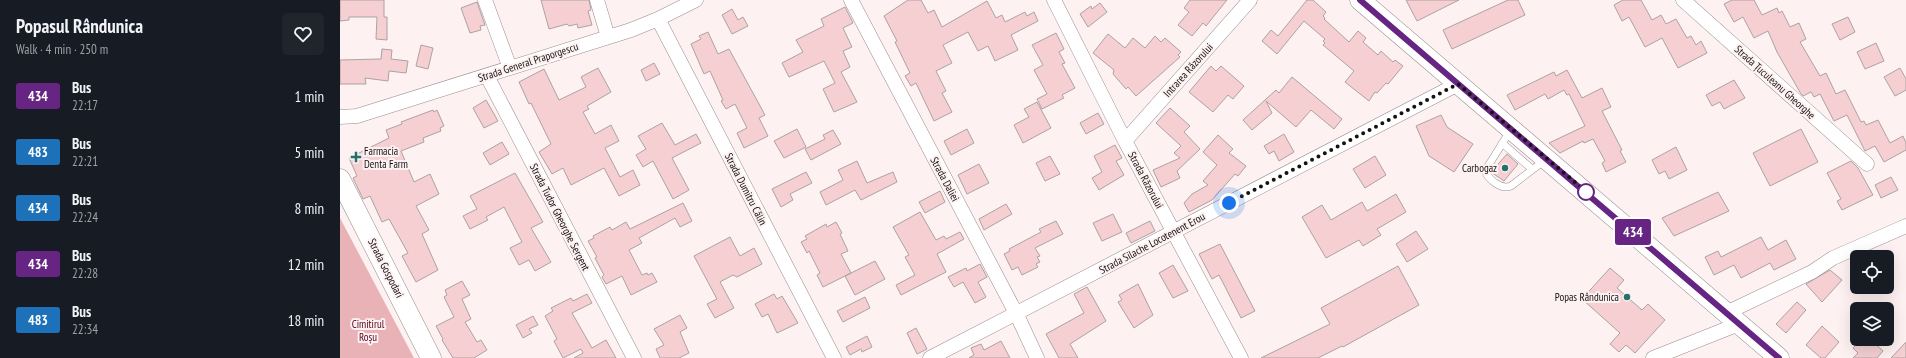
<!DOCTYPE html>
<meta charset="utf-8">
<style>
:root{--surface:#171b24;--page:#20242c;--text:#f1f3f6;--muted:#9ea1a6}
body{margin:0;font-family:"PT Sans Narrow",sans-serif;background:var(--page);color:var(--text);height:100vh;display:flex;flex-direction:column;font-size:15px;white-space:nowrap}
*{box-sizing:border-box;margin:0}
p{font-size:13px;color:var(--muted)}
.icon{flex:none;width:22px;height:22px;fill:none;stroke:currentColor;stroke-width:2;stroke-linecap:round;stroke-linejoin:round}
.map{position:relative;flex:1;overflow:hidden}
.drawer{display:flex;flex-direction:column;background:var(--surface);width:340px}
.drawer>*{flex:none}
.badge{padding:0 8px;border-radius:3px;font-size:14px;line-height:26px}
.controls{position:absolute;left:1510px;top:250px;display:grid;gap:8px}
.controls a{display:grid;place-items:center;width:44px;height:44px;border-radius:6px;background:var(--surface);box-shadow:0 4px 16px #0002;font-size:20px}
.you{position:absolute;width:20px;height:20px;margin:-10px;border:3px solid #fff;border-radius:50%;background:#1a73e8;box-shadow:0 0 0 6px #1a73e833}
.map>.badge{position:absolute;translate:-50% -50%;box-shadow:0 0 0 2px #fff}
.round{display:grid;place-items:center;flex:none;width:42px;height:42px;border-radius:6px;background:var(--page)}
.overview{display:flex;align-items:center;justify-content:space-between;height:68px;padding:0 16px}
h1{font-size:19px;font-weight:700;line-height:30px}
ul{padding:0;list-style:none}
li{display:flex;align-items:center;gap:12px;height:56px;padding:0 16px}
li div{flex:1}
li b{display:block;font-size:15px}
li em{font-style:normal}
li .badge{min-width:44px;font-weight:700;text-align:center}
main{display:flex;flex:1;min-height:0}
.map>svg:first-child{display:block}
.green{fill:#e9b2b7}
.building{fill:#f5cfd2;stroke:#aca2a2}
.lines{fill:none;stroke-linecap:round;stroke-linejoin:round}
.lane-casing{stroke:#988e8f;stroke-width:8}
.street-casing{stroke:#988e8f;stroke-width:15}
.secondary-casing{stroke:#988e8f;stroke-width:21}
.lane{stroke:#fff;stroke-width:7}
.street{stroke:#fff;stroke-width:14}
.secondary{stroke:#fff;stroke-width:20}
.line-casing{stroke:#fff;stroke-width:9}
.line{stroke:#662483;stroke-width:6}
.walk{stroke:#161212;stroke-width:4;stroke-dasharray:0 7.2}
.poi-dot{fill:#26706b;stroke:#fdf1f2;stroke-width:1.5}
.stop-dot{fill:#fff;stroke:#662483;stroke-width:2}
.labels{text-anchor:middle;stroke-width:4;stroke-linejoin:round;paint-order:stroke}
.street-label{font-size:11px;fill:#161212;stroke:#fdf1f2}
.poi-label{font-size:11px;fill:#161212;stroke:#fdf1f2;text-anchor:end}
.park-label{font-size:11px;fill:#55051d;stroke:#fdf1f2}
</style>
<main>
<section class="drawer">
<div class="overview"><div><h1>Popasul Rândunica</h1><p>Walk · 4 min · 250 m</p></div><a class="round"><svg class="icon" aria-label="heart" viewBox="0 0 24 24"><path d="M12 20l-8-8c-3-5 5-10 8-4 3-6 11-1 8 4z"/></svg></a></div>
<ul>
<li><span class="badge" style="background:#662483;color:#fff">434</span><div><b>Bus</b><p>22:17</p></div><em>1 min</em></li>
<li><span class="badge" style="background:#1d71b8;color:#fff">483</span><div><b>Bus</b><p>22:21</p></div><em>5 min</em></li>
<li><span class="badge" style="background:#1d71b8;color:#fff">434</span><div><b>Bus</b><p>22:24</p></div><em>8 min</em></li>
<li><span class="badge" style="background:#662483;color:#fff">434</span><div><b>Bus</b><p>22:28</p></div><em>12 min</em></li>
<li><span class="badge" style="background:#1d71b8;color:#fff">483</span><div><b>Bus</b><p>22:34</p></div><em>18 min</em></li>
</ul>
</section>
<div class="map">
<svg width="1566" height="358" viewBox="0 0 1566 358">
<rect width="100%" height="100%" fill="#fdf1f2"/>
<!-- green -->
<path class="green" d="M0,218L74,358H0Z"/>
<!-- building -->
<path class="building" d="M0,0H44V17H47V40L36,39L37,17H9V20L0,21Z
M201,0H249L251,10L248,11L252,25L238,28L237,24L229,26L227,24L209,29Z
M568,0H581L588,13L594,10L602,27L647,1L656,18L662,15L665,22L685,12L687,16L694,12L698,21L671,35L678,50L655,61L648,46L638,51L628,32L603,45L612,63L596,71L606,91L602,93L612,112L594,121L576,83L571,86L565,76L570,73L555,42L557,41L544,16Z
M850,0H887L866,26L863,23L852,36L838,25L849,12L844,8Z
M967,0H973L986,12L983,16L985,18L984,19L1009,42L1018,31L1026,38L1023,42L1038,55L1041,51L1053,62L1055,60L1063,66L1048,84L1046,83L1037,93L1035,92L1029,101L1005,82L1014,71L983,45L985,43L983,41L985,39L964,21L937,54L922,41L931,30L938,36Z
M1066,0H1119L1077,21Z
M1168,0H1178L1185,15L1112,49L1103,30Z
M1283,0H1301L1312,20L1321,15L1326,24L1336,19L1347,38L1351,36L1356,45L1361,41L1367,53L1338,68L1322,38L1305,47L1289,17L1282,21L1274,5Z
M1392,0H1414L1422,15L1437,8L1439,13L1442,11L1450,27L1459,23L1466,39L1460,42L1480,76L1486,73L1496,94L1505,90L1521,122L1524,121L1526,125L1538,120L1550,143L1563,136L1566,143V150L1544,162L1535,146L1525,151L1507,115L1494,121L1480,94L1474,97L1471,92L1463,96L1461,94L1437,52L1428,31L1414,38L1403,17L1394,22L1384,4Z
M137,2L145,25L140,26L141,30L130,33L121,8Z
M760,3L767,12L748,27L740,14L751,6L752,9Z
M505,7L513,23L503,28L512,47L503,51L510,67L501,72L517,102L494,112L483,89L495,83L484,61L449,77L442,63L463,52L456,40L484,26L481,19Z
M392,9L398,20L403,17L408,26L392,34L382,15Z
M1508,17L1515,32L1500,40L1492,24Z
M368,32L378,54L389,49L425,115L419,118L428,136L404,148L397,133L407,128L395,104L386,109L381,101L383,100L370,71L364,74L351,44L361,39L359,36Z
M716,33L724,49L719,52L725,63L722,64L735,88L722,95L724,98L702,109L697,99L707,94L694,70L703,65L692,45Z
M768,34L785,48L793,38L805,48L815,36L821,42L825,38L841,52L838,55L840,57L796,96L788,87L786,89L773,74L774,70L753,53Z
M1536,43L1544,61L1525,69L1517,52Z
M81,45L93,48L88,69L76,66Z
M42,49L52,50L51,59L68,61L66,73L49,71L48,81L25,78L26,84H0V60L41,59Z
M314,63L320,74L306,81L301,70Z
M871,66L876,71L881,66L904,86L893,99L888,95L873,112L849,92Z
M258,68L271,92L247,106L249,109L243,112L255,134L271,125L279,141L265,148L280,177L293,170L300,185L279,196L264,168L231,185L223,168L212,174L199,152L211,144L191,103L189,104L179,82L204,69L219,100L246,87L241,77Z
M1560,68L1566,79V90L1555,96L1544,77Z
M1227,70L1242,98L1262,88L1271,107L1262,111L1282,150L1280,151L1286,162L1266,172L1262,163L1265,161L1253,139L1244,143L1243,141L1220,153L1209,143L1245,126L1229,94L1227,95L1224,90L1208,99L1205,94L1175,110L1167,95L1214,72L1216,76Z
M952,77L1002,119L994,129L971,110L956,127L926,101L932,113L912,130L903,120L936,90L939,93Z
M1394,80L1405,98L1384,109L1380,102L1372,106L1366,95Z
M146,100L158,121L144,128L133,108Z
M697,102L711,128L683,143L674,125L689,117L684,109Z
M830,108L850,126L844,132L860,149L837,171L840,178L821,187L813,170L840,158L834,153L841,146L816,123Z
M93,110L94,112L97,110L104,126L100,128L101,131L83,138L84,142L61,151L74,182L90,174L99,194L76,206L89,230L82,234L98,270L76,282L62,256L68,253L49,219L42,222L30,196L23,199L13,178L17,176L9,158L49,138L46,130L62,124L61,122Z
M758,113L764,124L746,134L740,123Z
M1101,115L1107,127L1133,144L1114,172L1089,156L1076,126Z
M322,123L335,145L356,134L361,143L332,158L349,190L333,199L313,161L303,167L296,155L306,149L298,136Z
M457,129L466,147L444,158L434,141Z
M627,129L634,143L611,155L604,141Z
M1461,129L1478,162L1430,186L1413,153Z
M493,130L501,144L471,160L465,149L485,139L483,135Z
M944,134L954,152L939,161L934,151L929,154L924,146Z
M878,135L893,149L889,153L906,166L898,176L895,174L872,200L849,212L844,203L852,194L868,185L863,181L877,165L863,152Z
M162,142L169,154L150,165L143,153Z
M775,145L782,158L776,161L784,175L759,190L752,178L762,172L754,156Z
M1336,147L1347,170L1329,179L1325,171L1319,174L1312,160Z
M1167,154L1178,164L1164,181L1151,172Z
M710,156L720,174L705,181L696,163Z
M1035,156L1046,175L1025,188L1013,169Z
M517,161L527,183L553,172L557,182L521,200L515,190L486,205L480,192L503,180L498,170Z
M1511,161L1518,168L1533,195L1502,210L1497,201L1501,199L1487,173Z
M639,164L649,183L627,194L618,175Z
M466,172L472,183L450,194L453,200L441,207L432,189Z
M175,173L203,222L191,228L211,262L195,271L189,260L179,265L170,248L182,242L164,207L146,217L148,220L130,229L123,216L137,209L130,196Z
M1551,177L1558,190L1541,198L1535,185Z
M600,191L605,202L585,213L579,202Z
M1378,192L1389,211L1334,236L1322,218Z
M1056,194L1066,212L1037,229L1041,235L1023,246L1019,240L986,258L962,217L982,205L991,220L1022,202L1027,211Z
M343,203L352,221L340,227L335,218L299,238L302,243L289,250L302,275L307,273L308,275L312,273L317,282L291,295L282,276L266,284L262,277L264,275L255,258L257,257L248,241L254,238L253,236L270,227L272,230L286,222L290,229Z
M666,204L672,214L644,230L639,219Z
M580,212L596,240L604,236L606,239L620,232L624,239L597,254L606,272L561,295L556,285L575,275L565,257L569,255L553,227Z
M773,214L782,232L762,241L753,223Z
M716,221L723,234L695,248L700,256L697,257L700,262L696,264L698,267L682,275L678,267L672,270L664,254L670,251L669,249L701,232L699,229Z
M810,221L815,231L791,243L786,233Z
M496,222L502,233L500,234L508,251L501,254L511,273L483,287L477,275L480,273L469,251L467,253L461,242L467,239L465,236L486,224L487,227Z
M1076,231L1088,249L1067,262L1056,244Z
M390,237L400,256L414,248L422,264L397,277L393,275L380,282L394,308L375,318L367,304L377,299L354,256Z
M1421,237L1428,250L1446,240L1456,259L1434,270L1430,263L1401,278L1394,265L1374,275L1365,257L1378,251L1381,257Z
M880,244L915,311L901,318L879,275L872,279L859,254Z
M535,261L545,279L515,295L505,276Z
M640,264L647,277L638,282L646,297L635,303L623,282L614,287L608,277L626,268L627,271Z
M833,265L848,291L833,298L819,273Z
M1058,266L1079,305L1003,347L1002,346L978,358H921L990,324L981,308Z
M1270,268L1284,280L1277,288L1302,310L1308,304L1325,320L1295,353L1286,345L1279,352L1270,344L1280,333L1242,299Z
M1490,270L1502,280L1482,302L1466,284Z
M122,281L130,295L122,299L131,319L125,322L137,342L141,340L147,350L134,358H113L102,340L103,339L96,326L114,317L104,297L107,295L105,290Z
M798,284L813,315L794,328L778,302L782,300L779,295Z
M747,287L766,321L730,344L738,358H719L706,334L744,313L734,294Z
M247,294L252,303L232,313L252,348L266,340L276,358H234L243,353L241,349L223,358L214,341L217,339L205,316L213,311L211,308L231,298L233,301Z
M434,294L437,299L442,296L458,323L437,333L428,314L422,317L415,304Z
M525,297L530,308L503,322L497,311Z
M1457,302L1466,310L1446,333L1436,324Z
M340,315L347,328L340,332L349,353L339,358H320L316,349L324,345L314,329Z
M193,316L198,325L189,329L192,333L183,338L176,325Z
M1482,326L1499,342L1485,358H1481L1466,345Z
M576,328L587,349L577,354L567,333Z
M527,336L532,347L522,352L521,349L510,355L506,347Z
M1522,339H1530L1543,351L1537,358H1513L1518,353L1513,348Z
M661,341L670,358H629L634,355L631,348L641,344L644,350Z
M1566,342V358H1551Z"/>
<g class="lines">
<!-- lane casing -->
<g class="lane-casing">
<path id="lane" d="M1170,131L1145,171C1149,180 1161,190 1171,186L1205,160
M1162,143L1192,169"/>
</g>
<!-- street casing -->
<g class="street-casing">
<path id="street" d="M145,0L170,68
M257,0L268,37
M511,0L677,315L697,358
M714,0L785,141L901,358
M1343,0L1527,164
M318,19L494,358
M147,76L294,358
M0,117L17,116L291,30L318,19L356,0
M785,141L910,0
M1386,313L1472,272L1493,258L1566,226
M590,358L1118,84
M1313,358L1399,324"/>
</g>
<!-- secondary casing -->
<g class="secondary-casing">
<path id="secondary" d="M1020,0L1439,358
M0,179L91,358"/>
</g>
<!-- lane -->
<use href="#lane" class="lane"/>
<!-- street -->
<use href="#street" class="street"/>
<!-- secondary -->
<use href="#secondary" class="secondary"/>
</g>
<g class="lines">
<!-- line casing -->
<g class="line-casing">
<path id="line" d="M1020,0L1439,358"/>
</g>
<!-- line -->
<use href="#line" class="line"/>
<!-- walk -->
<path class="walk" d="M889,203L1118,84L1249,194L1246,192"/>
</g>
<!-- markers -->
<g class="poi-dot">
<path d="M14 151h4v4h4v4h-4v4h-4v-4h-4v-4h4z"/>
<circle cx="1165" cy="168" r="4"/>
<circle cx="1287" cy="297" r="4"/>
</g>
<circle class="stop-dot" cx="1246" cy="192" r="8"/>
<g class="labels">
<!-- street labels -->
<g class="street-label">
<text transform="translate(188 62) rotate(-18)" y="4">Strada General Praporgescu</text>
<text transform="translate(848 70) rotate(-48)" y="4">Intrarea Răzorului</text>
<text transform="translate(1435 82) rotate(42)" y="4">Strada Țuculeanu Gheorghe</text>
<text transform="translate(605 179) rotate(62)" y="4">Strada Daliei</text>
<text transform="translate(806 180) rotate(62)" y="4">Strada Răzorului</text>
<text transform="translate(406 189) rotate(63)" y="4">Strada Dumitru Călin</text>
<text transform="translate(220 217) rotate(63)" y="4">Strada Tudor Gheorghe Sergent</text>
<text transform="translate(812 243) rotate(-28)" y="4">Strada Silache Locotenent Erou</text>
<text transform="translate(46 268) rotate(63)" y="4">Strada Gospodari</text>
</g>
<!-- poi labels -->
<g class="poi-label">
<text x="24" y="155" text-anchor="start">Farmacia<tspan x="24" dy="13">Denta Farm</tspan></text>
<text x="1157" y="172">Carbogaz</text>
<text x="1279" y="301">Popas Rândunica</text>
</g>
<!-- park labels -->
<g class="park-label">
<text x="28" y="328">Cimitirul<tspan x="28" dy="13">Roșu</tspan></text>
</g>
</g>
</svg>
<div class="controls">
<a><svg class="icon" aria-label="locate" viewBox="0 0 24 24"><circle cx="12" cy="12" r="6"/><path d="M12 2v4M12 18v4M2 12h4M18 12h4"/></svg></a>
<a><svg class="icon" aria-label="layers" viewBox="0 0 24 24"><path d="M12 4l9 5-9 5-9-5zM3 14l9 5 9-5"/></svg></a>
</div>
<div class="you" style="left:889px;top:203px"></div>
<b class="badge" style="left:1293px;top:232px;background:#662483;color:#fff">434</b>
</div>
</main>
